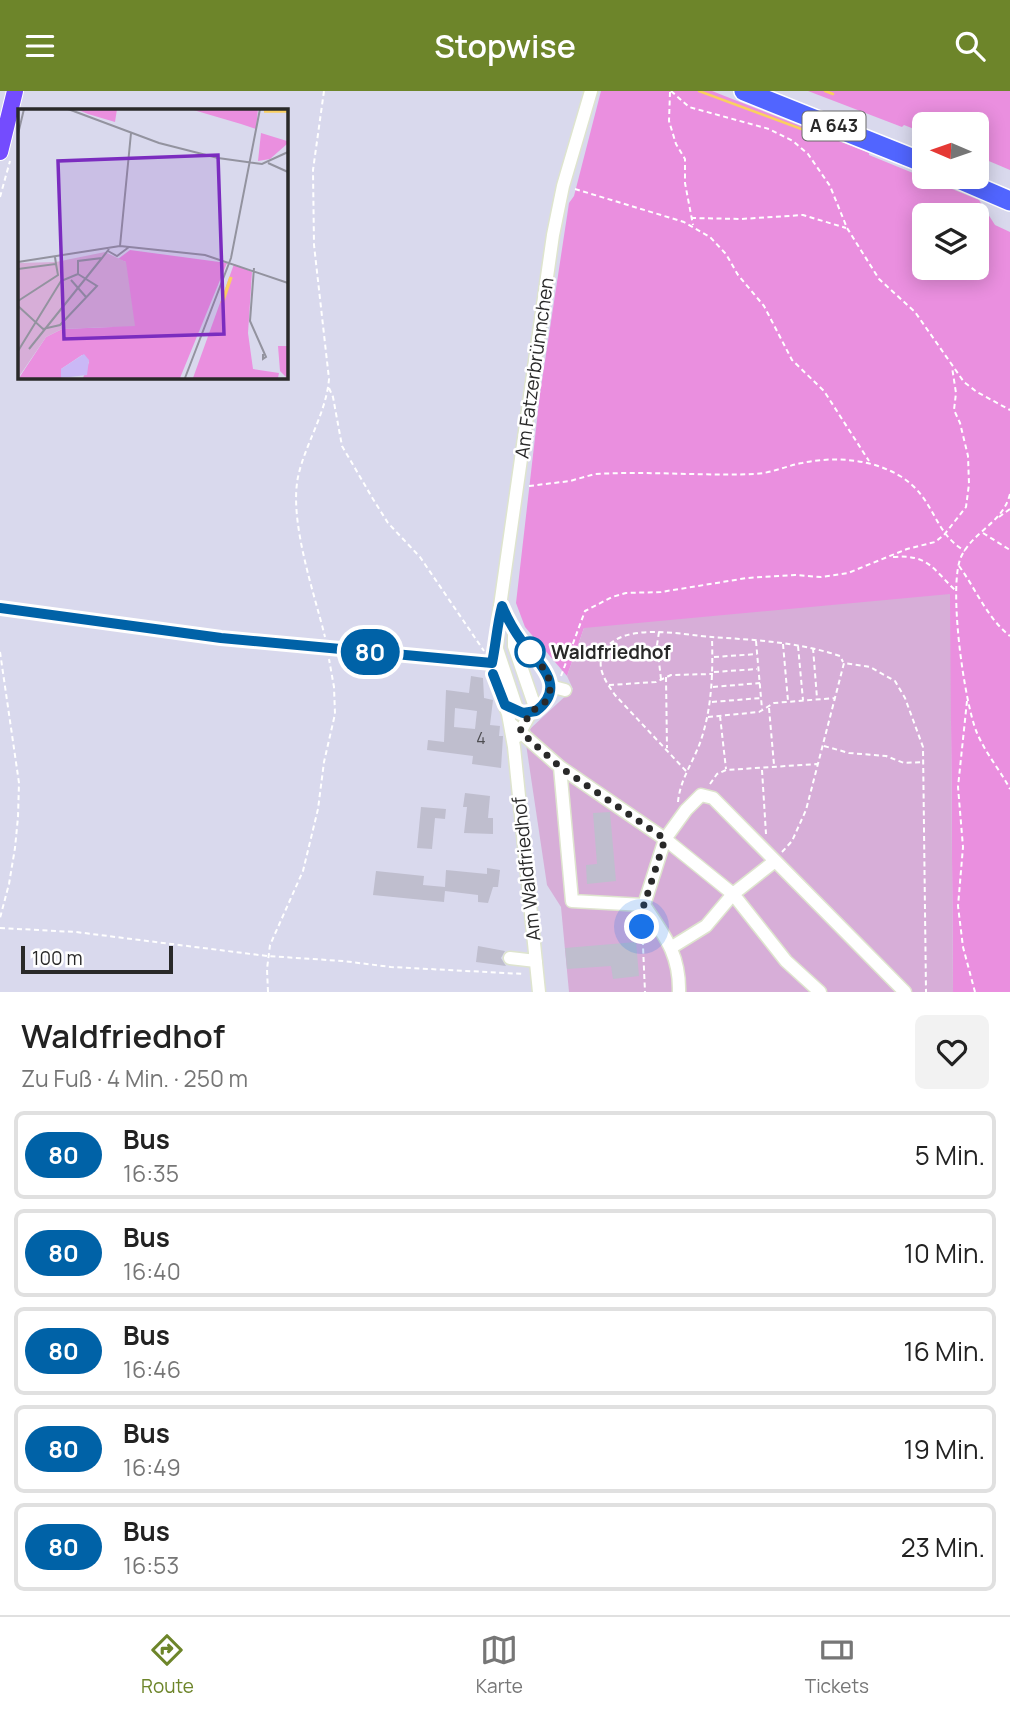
<!DOCTYPE html>
<html lang="de">
<meta charset="utf-8">
<style>
:root{--surface:#fff;--page:#f2f2f2;--text:#222;--muted:#767676;--line:#e0e0e0;--accent:#6d852a}
body{margin:0;font-family:Manrope,sans-serif;background:var(--page);color:var(--text);height:100vh;display:flex;flex-direction:column;font-size:26px;white-space:nowrap}
*{box-sizing:border-box;margin:0}
p{font-size:23px;color:var(--muted)}
.icon{flex:none;width:38px;height:38px;fill:none;stroke:currentColor;stroke-width:2;stroke-linecap:round;stroke-linejoin:round}
.map{position:relative;height:901px;overflow:hidden}
.details{display:flex;flex-direction:column;background:var(--surface);flex:1}
.details>*{flex:none}
.badge{padding:0 14px;border-radius:23px;font-size:24px;line-height:46px}
.needle{width:46px;rotate:272deg}
.tools{position:absolute;left:912px;top:21px;display:grid;gap:14px}
.tools a{display:grid;place-items:center;width:77px;height:77px;border-radius:10px;background:var(--surface);box-shadow:0 4px 18px #0003;font-size:35px}
.scale{position:absolute;left:21px;bottom:18px;width:152px;box-sizing:border-box;padding-left:7px;border:4px solid #292929;border-top:0;font-size:19px;line-height:24px;white-space:nowrap;color:#292929;-webkit-text-stroke:5px #fff;paint-order:stroke}
.you{position:absolute;width:35px;height:35px;margin:-18px;border:5px solid #fff;border-radius:50%;background:#1a73e8;box-shadow:0 0 0 10px #1a73e833}
.map>.badge{position:absolute;translate:-50% -50%;box-shadow:0 0 0 4px #fff}
.round{display:grid;place-items:center;flex:none;width:74px;height:74px;border-radius:10px;background:var(--page)}
.headline{display:flex;align-items:center;justify-content:space-between;height:119px;padding:0 21px}
h1{font-size:33px;font-weight:600;line-height:52px}
ul{padding:0;list-style:none}
li{display:flex;align-items:center;gap:21px;height:88px;margin:0 14px 10px;padding:0 7px;border:4px solid var(--line);border-radius:10px}
li div{flex:1}
li b{display:block;font-size:26px}
li em{font-style:normal}
li .badge{min-width:77px;font-weight:700;text-align:center}
header{display:flex;justify-content:space-between;align-items:center;height:91px;padding:0 21px;background:var(--accent);color:#fff;font-size:32px;font-weight:600}
.menu{display:flex;justify-content:space-around;align-items:center;height:98px;border-top:2px solid var(--line);background:var(--surface);font-size:19px;color:var(--muted)}
.menu a{display:grid;justify-items:center;gap:4px}
.menu .selected{color:var(--accent)}
.map>svg:first-child{display:block}
.green{fill:#ea8fdf;fill-rule:evenodd}
.cemetery{fill:#d7aed8}
.lines{fill:none;stroke-linecap:round;stroke-linejoin:round}
.stream{stroke:#fad060;stroke-width:2.5}
.building{fill:#bfbece;fill-rule:evenodd}
.minor-casing{stroke:#dee4ce;stroke-width:15}
.major-casing{stroke:#fff;stroke-width:18}
.highway-casing{stroke:#fff;stroke-width:22}
.path{stroke:#fff;stroke-width:2;stroke-dasharray:5 3.5;stroke-linecap:butt}
.minor{stroke:#fff;stroke-width:12}
.major{stroke:#744cfe;stroke-width:16}
.highway{stroke:#5165ff;stroke-width:19}
.line-casing{stroke:#fff;stroke-width:16}
.line{stroke:#0062a7;stroke-width:10}
.walk{stroke:#292929;stroke-width:7;stroke-dasharray:0 12.6}
.stop-dot{fill:#fff;stroke:#0062a7;stroke-width:3.5}
.labels{text-anchor:middle;stroke-width:5;stroke-linejoin:round;paint-order:stroke}
.number-label{font-size:16px;fill:#4e4e52}
.shield{fill:#fff;stroke:#696969;stroke-width:2}
.shield-label{font-size:18px;font-weight:bold;fill:#292929}
.street-label{font-size:19px;fill:#292929;stroke:#fff}
.stop-label{font-size:19px;font-weight:bold;fill:#292929;stroke:#fff;text-anchor:start}
.inset-river{fill:none;stroke:#fad060;stroke-width:3.5}
.inset-road{fill:none;stroke:#93939f;stroke-width:2}
.view{fill:#7b2cbf;fill-opacity:0.15;stroke:#7b2cbf;stroke-width:3.5}
.inset-edge{fill:none;stroke:#292929;stroke-width:3.5}
</style>
<header><svg class="icon" aria-label="menu" viewBox="0 0 24 24"><path d="M4 6h16M4 12h16M4 18h16"/></svg>Stopwise<svg class="icon" aria-label="search" viewBox="0 0 24 24"><circle cx="10" cy="10" r="6"/><path d="M15 15l6 6"/></svg></header>
<div class="map">
<svg width="1010" height="901" viewBox="0 0 1010 901">
<rect width="100%" height="100%" fill="#d9d9ed"/>
<!-- green -->
<path class="green" d="M601,0H712L869,62V64L979,109L995,134L1010,141V901H953L951,630L584,537L567,585L525,536L516,512L540,303L569,112L574,105ZM924,124H976V177H924Z
M808,0H1010V79L977,65L976,33H924V42L904,34L902,36Z"/>
<!-- cemetery -->
<path class="cemetery" d="M950,503L953,901H569L561,816L547,794L526,653L532,645L530,638L573,598L567,585L584,537Z"/>
<g class="lines">
<!-- stream -->
<path class="stream" d="M699,0L823,46
M825,0L833,3"/>
</g>
<!-- building -->
<path class="building" d="M471,585L483,587L484,607L493,609L490,634L500,635L499,645H503L501,677L472,673L473,665L427,659L428,649L444,651L446,599L469,602ZM455,617L477,620L475,638L454,636Z
M465,702L490,705L488,727H493V743L464,742L467,716H463Z
M421,716L446,718L445,728L435,727L432,758L417,757Z
M610,721L616,790L587,793L586,774L597,773L593,722Z
M487,777L500,779L498,796H493L488,812L478,811V804L445,800L444,811L373,804L376,780L424,785L423,794L445,796L446,779L487,783Z
M636,851L639,885L613,888L611,875L567,878L565,857Z
M478,855L505,860L501,867L506,875L476,871Z"/>
<g class="lines">
<!-- minor casing -->
<g class="minor-casing">
<path id="minor" d="M502,515L514,539L544,578L550,590L549,605L545,611L531,621L518,645
M0,517L221,547L492,572
M514,539V555L536,619
M497,558L518,621
M550,595L565,599
M511,633L560,676L572,810L644,814C664,844 680,863 679,901
M560,676L665,748L733,803L786,870L820,901
M644,814L665,748L686,719L701,704L713,707L905,901
M672,856L706,835L733,803L775,770
M510,867L536,870
M539,901L514,656L508,623L493,583L492,572L497,558L498,529L553,144L563,95L591,0"/>
</g>
<!-- major casing -->
<g class="major-casing">
<path id="major" d="M0,61L15,0"/>
</g>
<!-- highway casing -->
<g class="highway-casing">
<path id="highway" d="M744,0L924,72
M954,86L1010,110"/>
</g>
<!-- path -->
<path class="path" d="M324,0L313,79L314,154L329,288C326,323 305,353 298,386C289,431 314,501 325,546
M671,0L689,16L769,38L793,50L808,63L830,95L847,137L879,188L915,221L964,291L977,301L1010,319
M670,1L669,30L676,53L685,68V92L693,134
M575,98L684,131L710,146L726,163L738,184L764,215L792,269L824,300L869,370
M0,106L10,70
M691,127L741,128L803,124L846,137
M329,297L333,306L342,355L373,408L388,432L420,466L484,560
M529,395L570,390L595,383C648,380 702,385 755,383C772,382 786,375 802,372C834,365 872,368 900,385C936,407 932,441 965,460
M1010,403C1003,432 973,440 961,466C948,495 964,611 977,642C986,663 1000,679 1010,698
M999,426L1010,418
M983,442L1010,459
M893,466C928,463 933,478 955,499
M959,475C976,498 987,527 1010,545
M659,541L657,554L661,588
M756,550L762,618
M783,553L788,610
M798,555L803,609
M813,557L817,607
M0,561L19,692L18,726L15,757L9,793L0,827
M714,566L757,563
M714,581L757,578
M561,585L585,520L612,506L626,502L661,501L747,487L795,484L821,486L848,482L907,458L935,451L944,444L966,416L969,393L968,365L960,332L954,319L956,302L952,276
M666,586L667,657
M609,594L656,591L671,584L713,583
M713,596L760,592
M967,610L958,696L963,756L958,815L963,856L975,901
M712,611L761,607
M769,617L774,674
M720,625L726,678
M708,626L759,621L774,612L835,607
M824,655L849,662L886,665L904,672L924,671
M762,679L766,743
M686,680L615,604C606,591 595,576 604,560C622,530 683,544 712,546C756,549 798,551 840,565L843,571
M710,693L717,683L726,679L817,673
M678,711C680,688 694,670 701,649C712,616 713,582 712,547
M782,761L792,750L806,719L844,572L870,576L895,590L905,607L923,656L926,901
M642,832L645,901
M0,837L76,841L267,865L343,870L391,876L524,883
M268,901L267,878L270,854L303,780L318,718L324,671L335,623L334,596L329,568"/>
<!-- minor -->
<use href="#minor" class="minor"/>
<!-- major -->
<use href="#major" class="major"/>
<!-- highway -->
<use href="#highway" class="highway"/>
</g>
<g class="lines">
<!-- line casing -->
<g class="line-casing">
<path id="line" d="M0,517L221,547L492,572C496,553 497,534 502,515C507,527 513,538 521,549C537,571 569,595 536,620L523,622L505,614L493,583"/>
</g>
<!-- line -->
<use href="#line" class="line"/>
<!-- walk -->
<path class="walk" d="M530,561L528,559L544,578L550,590V599L545,611L531,621L520,640L560,676L665,748L644,814L641,815L642,836"/>
</g>
<!-- markers -->
<circle class="stop-dot" cx="530" cy="561" r="14"/>
<g class="labels">
<!-- number labels -->
<g class="number-label">
<text x="481" y="653">4</text>
</g>
<!-- shield labels -->
<rect class="shield" x="802.5" y="20.5" width="63" height="29" rx="5"/>
<g class="shield-label">
<text x="834" y="41">A 643</text>
</g>
<!-- street labels -->
<g class="street-label">
<text transform="translate(534 277) rotate(-82)" y="7">Am Fatzerbrünnchen</text>
<text transform="translate(526 778) rotate(-96)" y="7">Am Waldfriedhof</text>
</g>
<!-- stop labels -->
<g class="stop-label">
<text x="551" y="568">Waldfriedhof</text>
</g>
</g>
<!-- overview -->
<g transform="translate(18 18)">
<rect width="270" height="270" fill="#d9d9ed"/>
<path d="M58,0H99L97,13L70,5ZM172,0H240L238,20L223,15ZM243,24L269,32V35L252,50L240,52ZM112,141L209,154L162,269H65L71,253L64,246L43,260V269H1L28,228L44,220L94,218L108,153L100,150ZM216,155L234,163L230,224L235,260L261,264L260,269H175ZM260,237H269V269L262,262Z" fill="#ea8fdf"/>
<path d="M66,245L71,251L69,266L43,269V260Z" fill="#cab8f6"/>
<path d="M87,143L108,153L117,217L44,220L28,228L0,269V154L38,153Z" fill="#d7aed8"/>
<path class="inset-river" d="M246,2H270M204,194L213,168"/>
<path class="inset-road" d="M50,0L141,34L200,49L244,55L270,43M0,25L6,0M250,54L270,63M102,137L187,146L270,174M102,137L113,24M90,142L99,147L111,138M0,153L102,137M236,159L232,212L248,248L245,250V245M0,160L38,155L37,148M53,171L68,188M0,192L40,166L38,155M0,197L25,220L42,216L79,177L60,165M11,240L84,149M0,242L43,172L60,165V152L84,149L91,140M167,269L213,149L242,0"/>
<path class="view" d="M200,46L206,225L46,230L40,52Z"/>
<rect width="270" height="270" class="inset-edge"/>
</g>
</svg>
<div class="tools">
<a><svg class="needle" viewBox="-14 -14 28 28"><path d="M0-13l5 13h-10z" fill="#e53935"/><path d="M0 13l5-13h-10z" fill="#767676"/></svg></a>
<a><svg class="icon" aria-label="layers" viewBox="0 0 24 24"><path d="M12 4l9 5-9 5-9-5zM3 14l9 5 9-5"/></svg></a>
</div>
<div class="scale">100 m</div>
<div class="you" style="left:642px;top:836px"></div>
<b class="badge" style="left:370px;top:561px;background:#0062a7;color:#fff">80</b>
</div>
<section class="details">
<div class="headline"><div><h1>Waldfriedhof</h1><p>Zu Fuß · 4 Min. · 250 m</p></div><a class="round"><svg class="icon" aria-label="heart" viewBox="0 0 24 24"><path d="M12 20l-8-8c-3-5 5-10 8-4 3-6 11-1 8 4z"/></svg></a></div>
<ul>
<li><span class="badge" style="background:#0062a7;color:#fff">80</span><div><b>Bus</b><p>16:35</p></div><em>5 Min.</em></li>
<li><span class="badge" style="background:#0062a7;color:#fff">80</span><div><b>Bus</b><p>16:40</p></div><em>10 Min.</em></li>
<li><span class="badge" style="background:#0062a7;color:#fff">80</span><div><b>Bus</b><p>16:46</p></div><em>16 Min.</em></li>
<li><span class="badge" style="background:#0062a7;color:#fff">80</span><div><b>Bus</b><p>16:49</p></div><em>19 Min.</em></li>
<li><span class="badge" style="background:#0062a7;color:#fff">80</span><div><b>Bus</b><p>16:53</p></div><em>23 Min.</em></li>
</ul>
</section>
<nav class="menu">
<a class="selected"><svg class="icon" aria-label="directions" viewBox="0 0 24 24"><path d="M12 3l9 9-9 9-9-9zM9 14v-3h6M13 9l2 2-2 2"/></svg>Route</a>
<a><svg class="icon" aria-label="map" viewBox="0 0 24 24"><path d="M3 6l6-2 6 2 6-2v14l-6 2-6-2-6 2zM9 4v14M15 6v14"/></svg>Karte</a>
<a><svg class="icon" aria-label="tickets" viewBox="0 0 24 24"><path d="M3 7h18v10H3zM15 7v10"/></svg>Tickets</a>
</nav>
